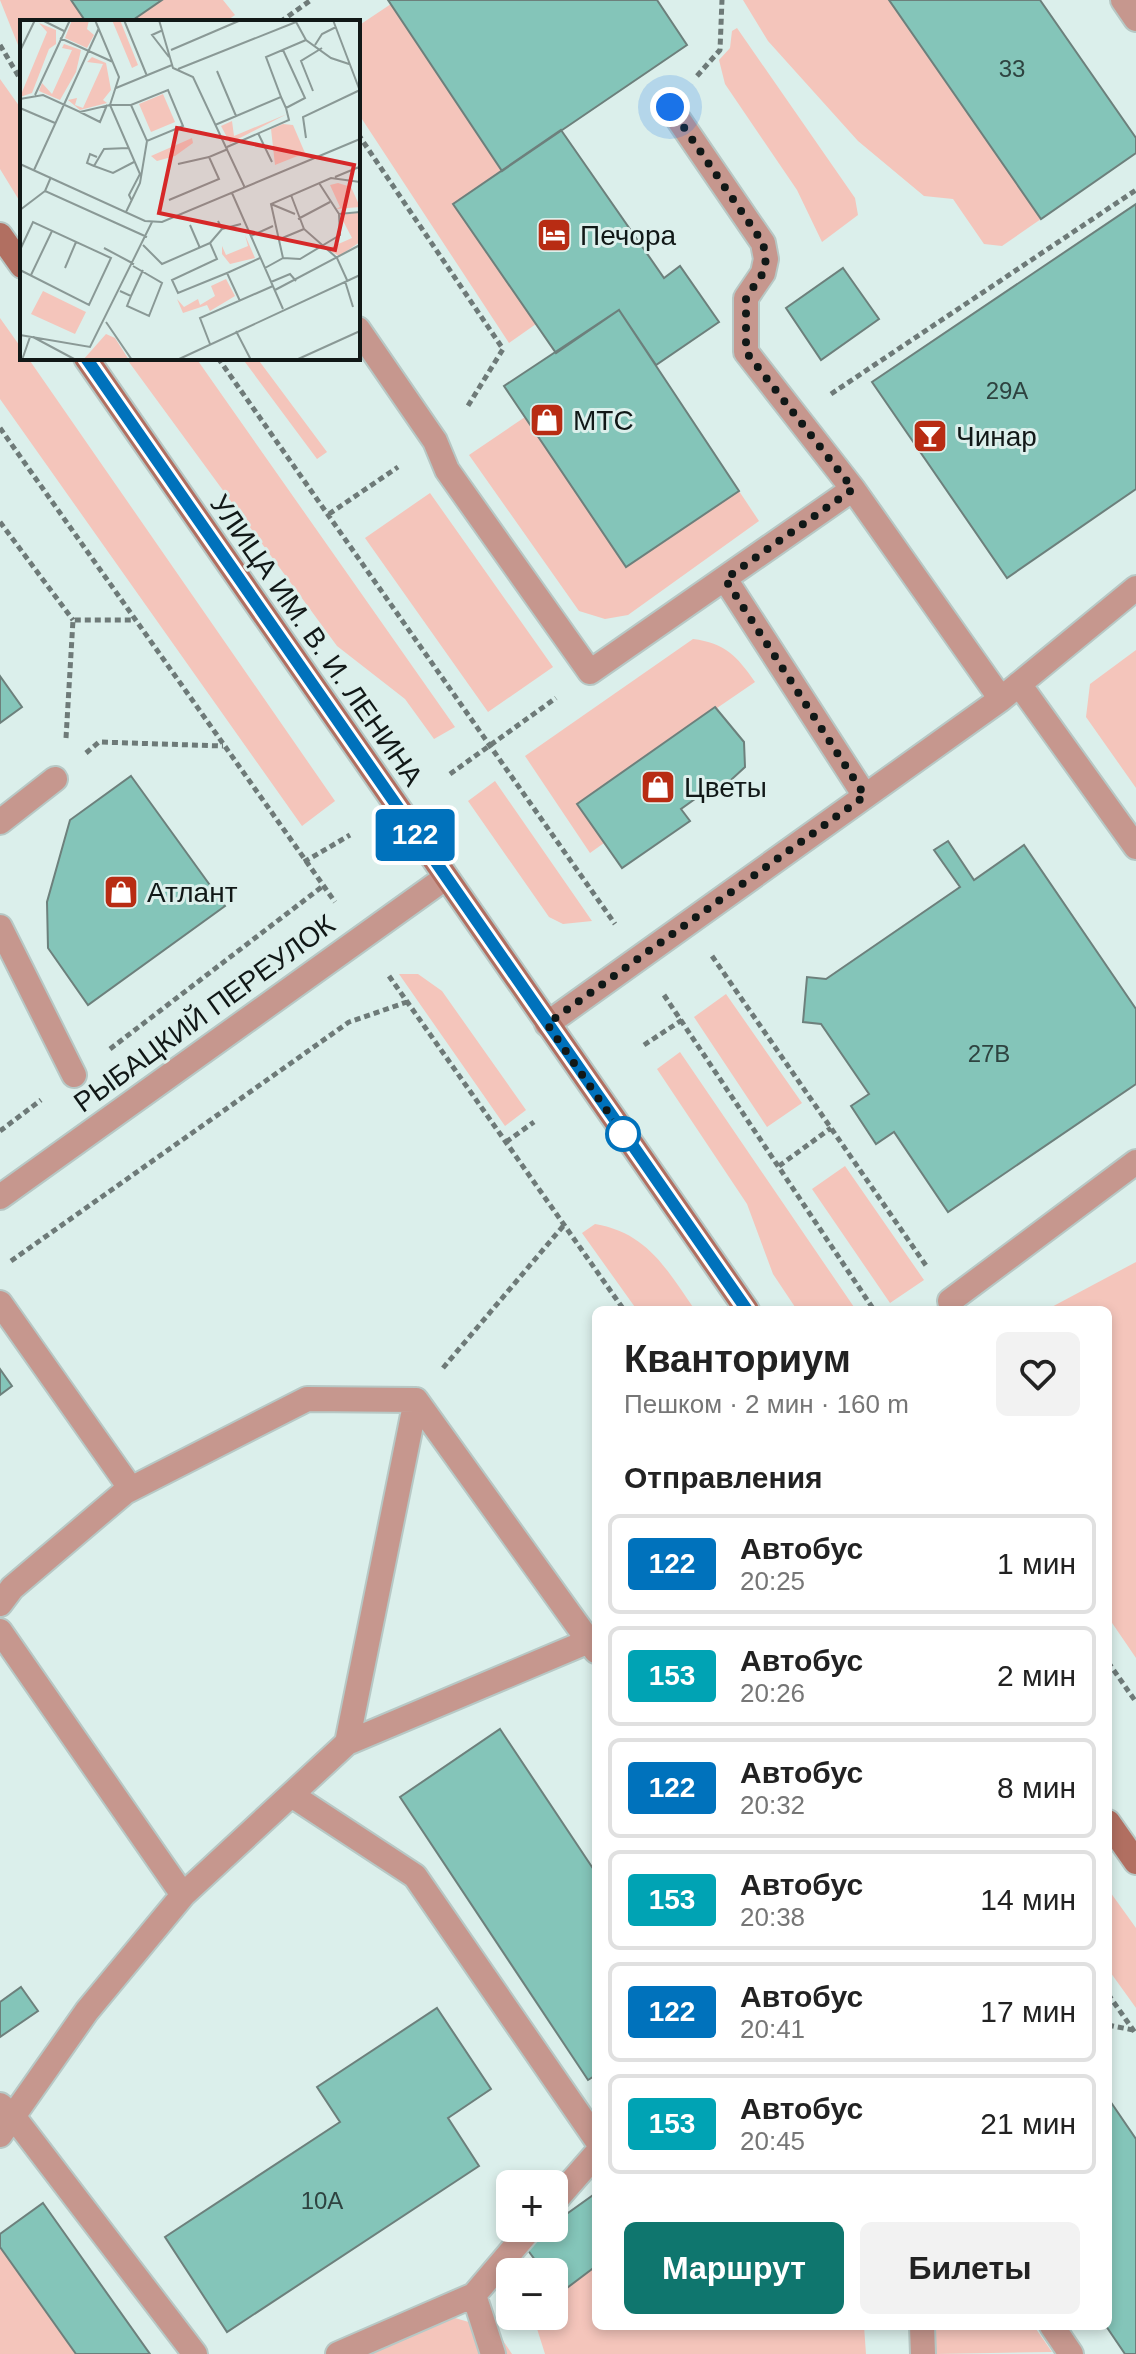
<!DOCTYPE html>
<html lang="ru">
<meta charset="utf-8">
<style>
:root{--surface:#fff;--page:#f2f2f2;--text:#222;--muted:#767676;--line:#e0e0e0;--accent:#0f766e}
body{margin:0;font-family:Arial,sans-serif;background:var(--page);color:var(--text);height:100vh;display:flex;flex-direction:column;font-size:30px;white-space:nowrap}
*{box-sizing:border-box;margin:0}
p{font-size:26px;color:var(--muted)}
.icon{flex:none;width:44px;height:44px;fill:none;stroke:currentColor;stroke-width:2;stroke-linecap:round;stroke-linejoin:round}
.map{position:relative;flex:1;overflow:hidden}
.side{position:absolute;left:592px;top:1306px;width:520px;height:1024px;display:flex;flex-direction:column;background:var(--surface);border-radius:12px;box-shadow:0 4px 12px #0003}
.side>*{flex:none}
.badge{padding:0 16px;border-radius:6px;font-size:28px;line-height:52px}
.tools{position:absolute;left:496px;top:2170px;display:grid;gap:16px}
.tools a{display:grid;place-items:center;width:72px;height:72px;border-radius:12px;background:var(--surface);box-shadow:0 4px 12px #0003;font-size:40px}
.you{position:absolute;width:40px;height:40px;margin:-20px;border:6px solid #fff;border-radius:50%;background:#1a73e8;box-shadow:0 0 0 12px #1a73e833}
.map>.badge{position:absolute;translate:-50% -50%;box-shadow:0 0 0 4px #fff}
h2{padding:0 32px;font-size:30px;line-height:72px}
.round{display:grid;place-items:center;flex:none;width:84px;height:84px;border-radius:12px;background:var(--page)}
.summary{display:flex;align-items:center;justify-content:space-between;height:136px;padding:0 32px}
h1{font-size:38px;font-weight:700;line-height:60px}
.button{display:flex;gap:16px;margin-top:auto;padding:16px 32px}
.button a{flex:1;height:92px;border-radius:12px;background:var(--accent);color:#fff;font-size:32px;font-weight:700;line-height:92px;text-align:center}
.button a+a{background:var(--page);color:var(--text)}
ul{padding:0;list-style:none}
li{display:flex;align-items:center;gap:24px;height:100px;margin:0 16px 12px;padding:0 16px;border:4px solid var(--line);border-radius:12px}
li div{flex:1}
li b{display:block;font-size:30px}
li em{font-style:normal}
li .badge{min-width:88px;font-weight:700;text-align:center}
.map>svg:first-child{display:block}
.green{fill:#f4c5bb}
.building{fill:#84c5b9;stroke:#6d807c;stroke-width:2}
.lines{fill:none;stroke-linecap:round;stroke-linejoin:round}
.lane-casing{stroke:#b7c8c5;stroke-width:28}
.street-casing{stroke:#b7c8c5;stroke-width:28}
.secondary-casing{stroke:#b7c8c5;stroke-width:28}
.path{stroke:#6e7a78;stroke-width:5;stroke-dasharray:6 4;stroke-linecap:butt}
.lane{stroke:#c6978e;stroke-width:24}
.street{stroke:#c6978e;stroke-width:24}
.secondary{stroke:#b16f61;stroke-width:24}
.line-casing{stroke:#fff;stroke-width:18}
.line{stroke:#0072bc;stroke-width:12}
.walk{stroke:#111817;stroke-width:8;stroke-dasharray:0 14.4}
.stop-dot{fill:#fff;stroke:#0072bc;stroke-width:4}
.labels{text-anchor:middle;stroke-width:6;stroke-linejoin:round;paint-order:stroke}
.number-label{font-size:24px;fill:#2e4340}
.poi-label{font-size:28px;fill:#111817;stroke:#dbefeb;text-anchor:start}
.street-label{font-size:28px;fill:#111817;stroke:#dbefeb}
.inset-road{fill:none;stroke:#8a9996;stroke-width:2}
.view{fill:#d62828;fill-opacity:0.15;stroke:#d62828;stroke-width:4}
.inset-edge{fill:none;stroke:#111817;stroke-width:4}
</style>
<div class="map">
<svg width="1136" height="2354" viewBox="0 0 1136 2354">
<rect width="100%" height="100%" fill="#dbefeb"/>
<!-- green -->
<path class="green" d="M0,0H71L86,22H22V55Z
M162,0H223L235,15L225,22H130Z
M743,0H889L1041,219L1002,246L984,244L953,199L924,196L858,141L768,41Z
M391,4L503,170L454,204L536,324L509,343L358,113V26Z
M737,28L855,198L858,215L822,242L797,190L725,84L719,60L730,48L732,31Z
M0,79L22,110V205L0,169Z
M0,318L22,349V358H28L335,801L302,826L0,399Z
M126,358H196L455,727L434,739L405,699L337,646Z
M242,358H257L327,452L317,459Z
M525,417L626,567L739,491L759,521L628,615L605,619L579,611L469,455Z
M430,493L553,667L488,712L365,538Z
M693,639C725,643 737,656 755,682L577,804L604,843L590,853L525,756Z
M1136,650V788L1086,717L1090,684Z
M495,781L592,921L563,924L549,917L468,801Z
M399,974H418L442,991L526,1110L505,1126Z
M726,994L802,1103L767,1127L694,1017Z
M680,1052L856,1310H797L773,1274L747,1204L657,1069Z
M845,1166L924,1280L890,1303L812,1189Z
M595,1224C648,1233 667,1270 695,1310H637L582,1233Z
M1136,1262V1658L1108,1617V1310H1046Z
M1108,1889L1136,1928V2008L1108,1969Z
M0,2247L76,2354H0Z
M596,2266V2326H864L866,2354H545L533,2316H554V2287L559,2293Z
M455,2318L496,2330L512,2354H361L425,2321Z
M932,2326H1034L1052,2352L935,2354Z"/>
<!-- building -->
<path class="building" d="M71,0H162L130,22H86Z
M388,0H657L687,45L502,171Z
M889,0H1040L1136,138V153L1041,219Z
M561,130L664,278L680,266L719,322L656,365L619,310L556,353L453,204Z
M1136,204V489L1007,578L872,382Z
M843,268L879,319L821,360L786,308Z
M619,310L739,491L626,567L504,386Z
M0,676L22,707L0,723Z
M715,707L744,742L745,767L731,780L709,789L681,809L690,821L622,868L577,804Z
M131,776L225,906L88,1005L48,948L47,902L70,820Z
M948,841L974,880L1024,845L1136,1009V1084L948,1212L894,1132L876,1144L851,1106L869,1094L821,1024L803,1022L807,977L826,979L960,887L934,850Z
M0,1369L12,1386L0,1395Z
M500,1729L596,1873V2075L588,2080L400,1797Z
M21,1987L38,2011L0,2037V2002Z
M437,2008L491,2089L448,2118L479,2166L227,2332L165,2237L340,2122L317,2087Z
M1108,2098L1136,2139V2354H1125L1106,2326Z
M596,2193V2266L559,2294L554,2287V2272H544L524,2245L548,2228H554V2223Z
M43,2203L150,2354H76L0,2247V2234Z"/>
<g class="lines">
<!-- lane casing -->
<g class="lane-casing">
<path id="lane" d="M1123,0L1136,19
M670,107L763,243L766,259L763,273L746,298V352L853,489
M358,329L435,441L447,470L590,672L853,489L1001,699
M725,579L865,796
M1019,684L1136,847
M0,822L55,779
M0,927L74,1075
M547,1024L1001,699L1136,588
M950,1301L1136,1162
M0,1303L131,1489
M0,1604L12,1588L125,1492L307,1399L416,1400L596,1651
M0,1631L183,1895
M347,1743L416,1400
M293,1796L415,1876L596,2139
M0,2105L13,2116L195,2354
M0,2135L87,2011L183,1895L347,1743L589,1641
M554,2202L596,2154
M922,2326L923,2354
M1052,2326L1071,2354
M338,2354L474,2295
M493,2354L474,2295L531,2228"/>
</g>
<!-- street casing -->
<g class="street-casing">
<path id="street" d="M0,1197L445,878"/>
</g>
<!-- secondary casing -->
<g class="secondary-casing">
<path id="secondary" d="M0,235L22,266
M86,358L747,1310
M1108,1822L1136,1862"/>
</g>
<!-- path -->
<path class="path" d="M280,22L311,0
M0,45L22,82
M697,76L720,50L722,0
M358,134L503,349L466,409
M218,358L615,924
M831,394L1136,190
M0,428L335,902
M329,514L398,467
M0,522L73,620
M66,738L73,620H133
M86,753L99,742L223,746
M450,774L556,698
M304,862L350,835
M712,956L927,1267
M389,976L624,1310
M664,995L874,1310
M644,1045L682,1020
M110,1049L323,886
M0,1131L41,1100
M506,1142L534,1122
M779,1166L831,1128
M11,1261L349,1022L407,1002
M443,1368L564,1225
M1108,1662L1136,1702
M1108,1994L1136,2034
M1108,2025L1133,2030"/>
<!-- lane -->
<use href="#lane" class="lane"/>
<!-- street -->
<use href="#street" class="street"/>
<!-- secondary -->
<use href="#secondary" class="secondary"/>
</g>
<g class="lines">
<!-- line casing -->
<g class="line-casing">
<path id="line" d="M86,358L747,1310"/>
</g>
<!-- line -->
<use href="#line" class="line"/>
<!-- walk -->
<path class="walk" d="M623,1134L547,1024L865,796L725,579L853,489L746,352V298L763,273L766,259L763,243L670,107"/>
</g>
<!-- icons -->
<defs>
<g id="hotel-square" transform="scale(1.8)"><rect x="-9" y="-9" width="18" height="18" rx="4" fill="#b82c13" stroke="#dbefeb"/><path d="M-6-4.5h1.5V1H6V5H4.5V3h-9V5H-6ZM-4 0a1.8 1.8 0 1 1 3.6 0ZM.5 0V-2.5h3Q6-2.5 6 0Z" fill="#fff"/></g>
<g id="shop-square" transform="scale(1.8)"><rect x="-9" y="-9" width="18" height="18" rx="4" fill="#b82c13" stroke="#dbefeb"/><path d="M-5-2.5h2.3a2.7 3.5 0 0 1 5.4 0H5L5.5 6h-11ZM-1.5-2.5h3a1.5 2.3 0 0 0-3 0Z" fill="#fff"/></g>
<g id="bar-square" transform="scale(1.8)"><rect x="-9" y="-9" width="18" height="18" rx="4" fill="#b82c13" stroke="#dbefeb"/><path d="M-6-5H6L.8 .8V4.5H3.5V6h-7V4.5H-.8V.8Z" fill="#fff"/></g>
</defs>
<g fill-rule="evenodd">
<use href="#hotel-square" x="554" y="235"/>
<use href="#shop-square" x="547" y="420"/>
<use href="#bar-square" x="930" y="436"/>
<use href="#shop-square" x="658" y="787"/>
<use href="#shop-square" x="121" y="892"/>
</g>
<!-- markers -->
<circle class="stop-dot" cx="623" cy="1134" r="16"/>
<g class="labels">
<!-- number labels -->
<g class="number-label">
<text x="1012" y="77">33</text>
<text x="1007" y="399">29А</text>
<text x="989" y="1062">27В</text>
<text x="322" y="2209">10А</text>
</g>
<!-- poi labels -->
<g class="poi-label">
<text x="580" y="245">Печора</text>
<text x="573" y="430">МТС</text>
<text x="956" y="446">Чинар</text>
<text x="684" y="797">Цветы</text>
<text x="147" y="902">Атлант</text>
</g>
<!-- street labels -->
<g class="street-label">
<text transform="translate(317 640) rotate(55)" y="10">УЛИЦА ИМ. В. И. ЛЕНИНА</text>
<text transform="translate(204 1013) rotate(-36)" y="10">РЫБАЦКИЙ ПЕРЕУЛОК</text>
</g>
</g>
<!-- overview -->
<g transform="translate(20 20)">
<rect width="340" height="340" fill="#dbefeb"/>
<path d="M52,0H69L67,9L74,15L67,28L45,18ZM92,0H100L118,45L112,48ZM19,3L36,10V24L29,29L12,73L0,77L27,12ZM44,24L61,30L56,52L40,80L19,71L22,63L32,74L52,30L42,28ZM72,37L86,43L91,70L83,80L87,83L60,90L48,80L57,78L55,85L63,88L83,44L67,42ZM143,74L155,102L131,112L119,84ZM267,94L210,123L201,106L212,101L214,116ZM263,104L273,105L285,133L255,145L251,109ZM172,118L173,123L155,136L137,141L131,136ZM318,163L331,167L340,187L316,189L320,187L310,165ZM340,192V222L319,236L307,229L332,218L320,195ZM225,215L235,238L210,244L202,234V226L206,235L228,226ZM206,259L215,276L190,291L187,285L163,293L157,279L164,287L178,279L180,285L195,276L191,266ZM23,271L66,292L55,314L11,294ZM86,314L95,318L109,340H63Z" fill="#f4c5bb"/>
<path class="inset-road" d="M22,0L44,11M104,0L127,56M139,0L153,48L173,57L225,168M275,0L286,20L311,38L329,44M313,0L340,71M143,10L132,15L149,37M40,18L93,42M295,25L302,14L316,7M151,30L221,0M0,31L15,0M158,49L276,2M197,51L216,96M96,68L152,45M293,71L281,41L302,28M15,75L50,0M261,77L266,88L285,78L263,30M0,79L23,75L60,92L90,85L99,57L75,0M111,85L127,121L163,106L148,70L111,85H90L120,154L109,175L112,181M0,88L35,103M60,92L80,102L87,85M195,105L261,77L246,37L286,20M238,113L252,142M286,118L283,97L340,70M207,127L269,100L266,88M108,128L84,129L74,146L93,153L114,142M0,144L125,201L142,202L340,119M158,144L189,137M74,146L67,143L70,134L77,137M14,150L79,8M31,157L25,171L127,217M315,157L339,147L340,157M299,163L319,194L340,192M212,173L263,289M271,175L284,209L317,238L327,260M149,180L199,159L189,137L208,129M251,184L275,194M0,190L25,171M106,192L120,163L127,121M278,199L310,182M198,201L202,209L221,204M170,205L180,228M202,209L190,223L197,239L152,260L158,273L207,253M231,216L253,206M260,219L284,209M123,225L142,244L190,223M84,228L114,244M0,230L13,202L91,238L69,285L0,250M263,238L280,239L320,215L319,194M45,248L56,222M245,248L263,238L251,184L311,158L340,162M11,255L32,211M325,261L333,287M251,262L270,254L276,261M255,270L340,225M100,271L111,276L107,286L129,296L142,263L113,246M111,276L123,250M220,281L207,253L240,238M86,302L112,340M216,311L231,340M0,315L70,327L132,202M13,317L56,340M190,324L180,298L253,266M2,340L10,317M157,340L340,255M276,340L340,311"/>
<path class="view" d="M157,108L334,145L315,230L139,193Z"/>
<rect width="340" height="340" class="inset-edge"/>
</g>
</svg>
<div class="tools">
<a>+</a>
<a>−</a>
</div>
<div class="you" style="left:670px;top:107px"></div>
<b class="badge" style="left:415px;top:835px;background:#0072bc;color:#fff">122</b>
<section class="side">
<div class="summary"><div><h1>Кванториум</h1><p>Пешком · 2 мин · 160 m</p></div><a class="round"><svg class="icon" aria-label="heart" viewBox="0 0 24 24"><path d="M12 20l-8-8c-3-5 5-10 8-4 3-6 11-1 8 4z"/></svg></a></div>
<h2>Отправления</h2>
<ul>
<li><span class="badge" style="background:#0072bc;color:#fff">122</span><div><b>Автобус</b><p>20:25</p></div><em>1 мин</em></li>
<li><span class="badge" style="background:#00a3b4;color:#fff">153</span><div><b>Автобус</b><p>20:26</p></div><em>2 мин</em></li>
<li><span class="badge" style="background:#0072bc;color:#fff">122</span><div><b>Автобус</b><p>20:32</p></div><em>8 мин</em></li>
<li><span class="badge" style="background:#00a3b4;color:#fff">153</span><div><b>Автобус</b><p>20:38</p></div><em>14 мин</em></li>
<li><span class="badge" style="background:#0072bc;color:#fff">122</span><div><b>Автобус</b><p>20:41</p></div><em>17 мин</em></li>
<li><span class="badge" style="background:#00a3b4;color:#fff">153</span><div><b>Автобус</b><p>20:45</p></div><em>21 мин</em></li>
</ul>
<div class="button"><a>Маршрут</a><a>Билеты</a></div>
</section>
</div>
